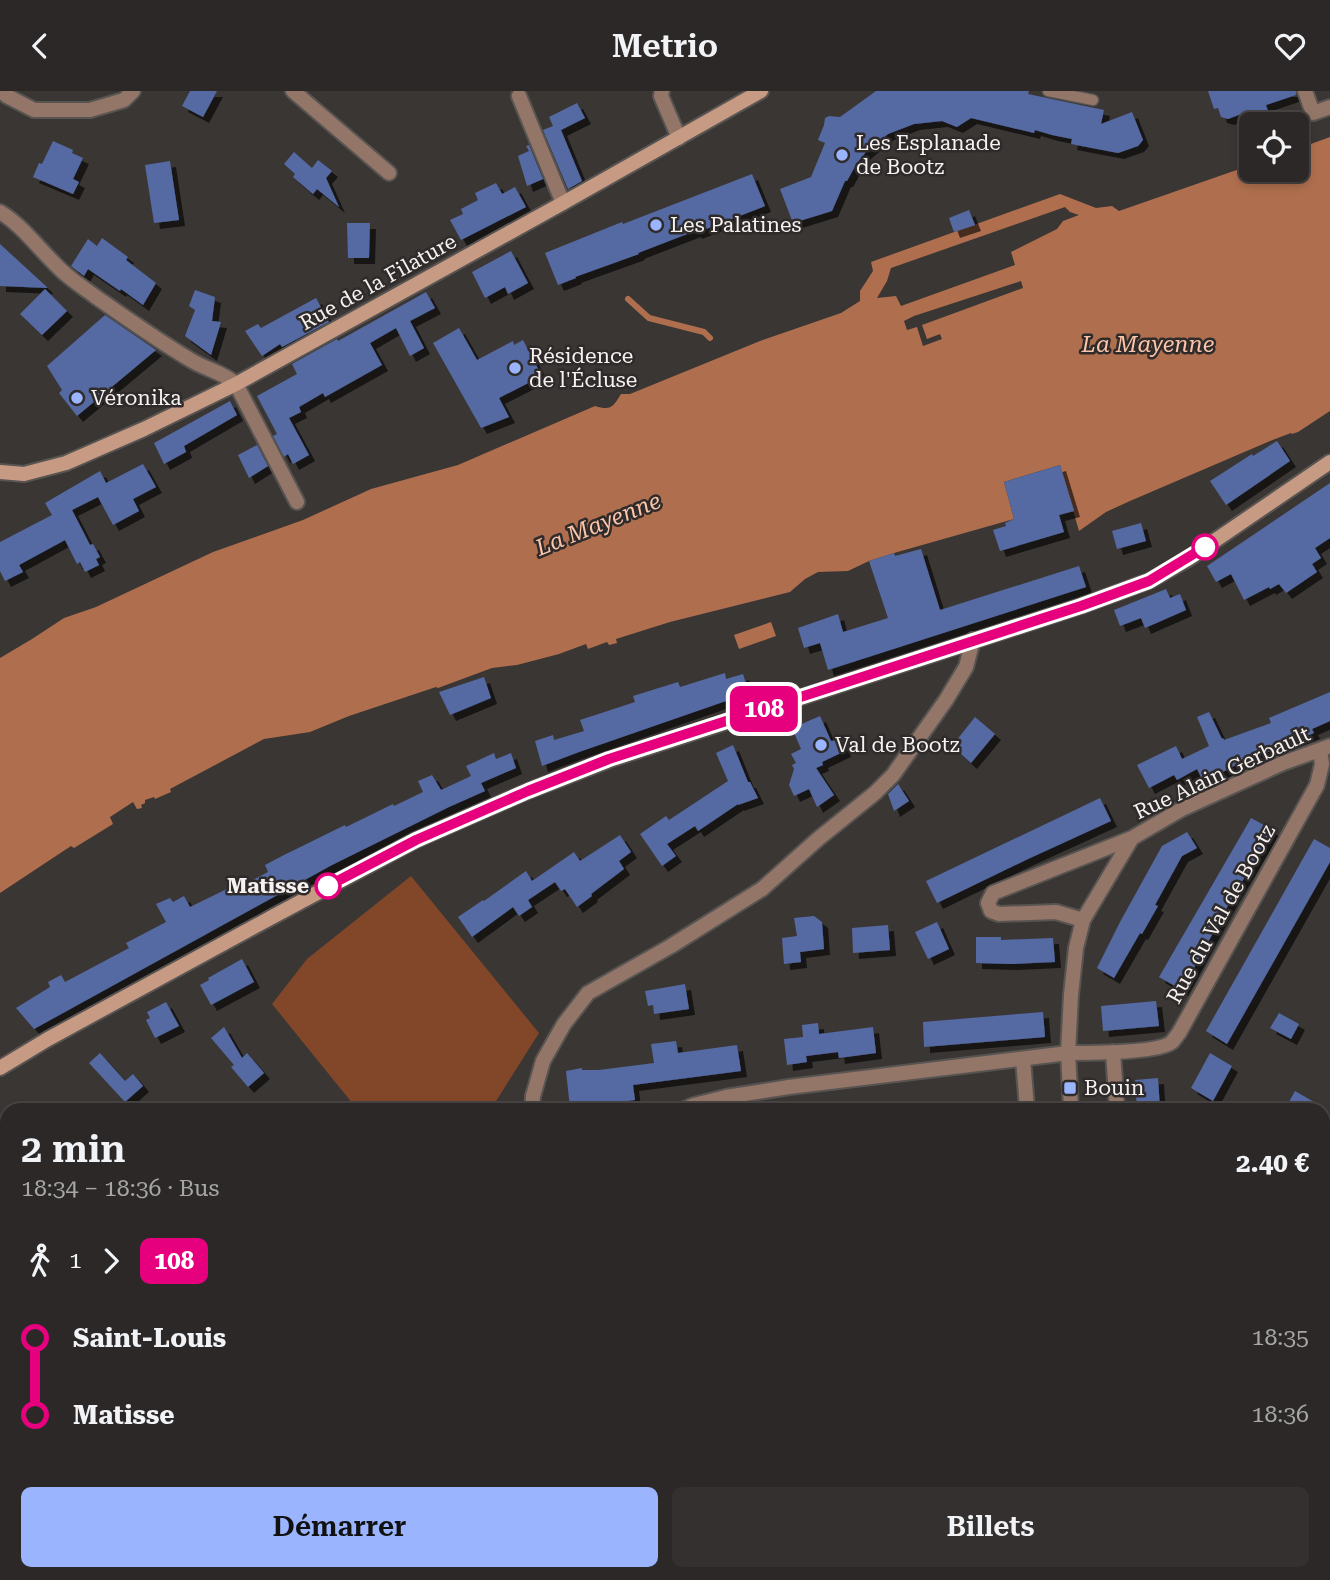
<!DOCTYPE html>
<html lang="fr">
<meta charset="utf-8">
<style>
:root{--surface:#2c2827;--page:#34302f;--text:#f1f3f6;--muted:#a6a6a7;--line:#484444;--accent:#9ab5fd}
body{margin:0;font-family:"Roboto Serif",serif;background:var(--page);color:var(--text);height:100vh;display:flex;flex-direction:column;font-size:26px;white-space:nowrap}
*{box-sizing:border-box;margin:0}
p{font-size:23px;color:var(--muted)}
.icon{flex:none;width:38px;height:38px;fill:none;stroke:currentColor;stroke-width:2;stroke-linecap:round;stroke-linejoin:round}
.map{position:relative;flex:1;overflow:hidden}
.sheet{position:absolute;left:0px;top:1012px;width:1330px;height:478px;display:flex;flex-direction:column;background:var(--surface);border-radius:21px 21px 0 0;box-shadow:0 4px 10px #0003,0 0 0 2px var(--line)}
.sheet>*{flex:none}
.badge{padding:0 14px;border-radius:10px;font-size:24px;line-height:46px}
.controls{position:absolute;left:1239px;top:21px;display:grid;gap:14px}
.controls a{display:grid;place-items:center;width:70px;height:70px;border-radius:10px;background:var(--surface);box-shadow:0 4px 10px #0003,0 0 0 2px var(--line);font-size:35px}
.map>.badge{position:absolute;translate:-50% -50%;box-shadow:0 0 0 4px #fff}
.legs{display:flex;align-items:center;gap:10px;height:77px;padding:0 21px;font-size:23px}
.legs p{margin-inline-start:auto}
.summary{display:flex;align-items:center;justify-content:space-between;height:119px;padding:0 21px}
h1{font-size:38px;font-weight:600;line-height:52px}
.primary-button{display:flex;gap:14px;margin-top:auto;padding:14px 21px}
.primary-button a{flex:1;height:80px;border-radius:10px;background:var(--accent);color:#111;font-size:28px;font-weight:600;line-height:80px;text-align:center}
.primary-button a+a{background:var(--page);color:var(--text)}
ul{padding:0 21px;list-style:none}
li{display:flex;align-items:center;gap:24px;height:77px;font-size:26px}
li i{display:grid;place-items:center;width:10px;height:100%;margin:0 9px;background:currentColor}
li i::after{content:'';width:18px;height:18px;margin:-9px;border:5px solid;border-radius:50%;background:var(--surface)}
li p{margin-inline-start:auto}
li:first-child i{background:linear-gradient(#0000 50%,currentColor 0)}
li:last-child i{background:linear-gradient(currentColor 50%,#0000 0)}
header{display:flex;justify-content:space-between;align-items:center;height:91px;padding:0 21px;background:var(--surface);font-size:32px;font-weight:600}
.map>svg:first-child{display:block}
.green{fill:#814728}
.water{fill:#af6f4e;fill-rule:evenodd}
.lines{fill:none;stroke-linecap:round;stroke-linejoin:round}
.stream{stroke:#af6f4e;stroke-width:6}
.building{fill:#5569a3;filter:url(#shadow)}
.lane-casing{stroke:#585452;stroke-width:13}
.street-casing{stroke:#585452;stroke-width:18}
.secondary-casing{stroke:#585452;stroke-width:18}
.lane{stroke:#937668;stroke-width:10}
.street{stroke:#937668;stroke-width:14}
.secondary{stroke:#c79a83;stroke-width:14}
.line-1-casing{stroke:#fff;stroke-width:16}
.line-1{stroke:#e6007e;stroke-width:10}
.poi-dot{fill:#9ab5fd;stroke:#2f2b2a;stroke-width:2.5}
.stop-1-dot{fill:#fff;stroke:#e6007e;stroke-width:3.5}
.labels{text-anchor:middle;stroke-width:5;stroke-linejoin:round;paint-order:stroke}
.poi-label{font-size:21px;fill:#f5f2f1;stroke:#2f2b2a;text-anchor:start}
.street-label{font-size:21px;fill:#f5f2f1;stroke:#2f2b2a}
.stop-label{font-size:21px;font-weight:bold;fill:#f5f2f1;stroke:#2f2b2a;text-anchor:end}
.water-label{font-size:23px;font-style:italic;fill:#fcc4a8;stroke:#2f2b2a}
</style>
<header><svg class="icon" aria-label="back" viewBox="0 0 24 24"><path d="M15 5l-7 7 7 7"/></svg>Metrio<svg class="icon" aria-label="heart" viewBox="0 0 24 24"><path d="M12 20l-8-8c-3-5 5-10 8-4 3-6 11-1 8 4z"/></svg></header>
<div class="map">
<svg width="1330" height="1489" viewBox="0 0 1330 1489">
<defs>
<filter id="shadow"><feDropShadow dx="6" dy="6" stdDeviation="0" flood-color="#0009"/></filter>
</defs>
<rect width="100%" height="100%" fill="#3a3634"/>
<!-- green -->
<path class="green" d="M411,785L539,942L491,1018H357L272,913L307,868Z
M120,1482H440V1489H122Z"/>
<!-- water -->
<path class="water" d="M1330,46V320L1298,341L1292,343L1291,342L1270,350L1130,410L1106,421L1079,440L1060,374L1004,391L1014,428L894,462L869,470L848,480L818,481L805,488L790,501L670,531L616,548L617,552L609,554L607,551L588,558L586,553L559,563L517,574L492,577L438,597L436,596L349,625L310,641L264,648L170,698L171,701L155,708L154,706L145,709V712L141,714L142,717L137,718L133,711L110,726L113,733L74,757L71,755L0,802V567L32,548L64,527L96,516L213,461L303,429L371,398L458,374L595,315C611,320 613,316 621,303H630L760,250L841,222L860,210V200L873,180L871,171L1060,103L1096,117L1112,115L1119,120L1251,74V79H1297V58ZM1065,116L1070,121L1079,124L1063,130L1057,138L1011,161L1015,174L901,215L896,205L877,207L887,190L891,177ZM1021,190L1023,197L922,234L927,248L940,243L942,248L923,255L917,236L907,239L904,230L914,225Z
M771,531L776,545L739,558L734,544Z"/>
<g class="lines">
<!-- stream -->
<path class="stream" d="M628,208L649,227L704,241L710,247"/>
</g>
<!-- building -->
<path class="building" d="M190,0H217L203,26L182,15Z
M876,0H1029L1028,3L1104,19L1101,33L1132,21L1143,49L1138,55L1118,62L1071,53L1072,48L1052,44L1035,39L1034,42L971,27L957,36L942,30L914,33L888,43L866,61L857,72L847,90H845L832,120L793,132L780,98L811,86L825,52L818,49L824,34L825,27L829,25L840,26Z
M1208,0H1296V4L1266,14L1268,20L1254,25L1252,19L1228,28L1221,26L1218,17L1214,18Z
M577,12L585,27L561,39L582,90L568,98L543,39L553,35L549,26Z
M53,50L73,59L72,62L83,67L73,88L79,91L73,103L33,86L39,72L42,73Z
M529,54L543,88L527,95L518,65L529,60L526,55Z
M294,61L312,77L318,69L332,80L326,87L339,116L317,98L313,103L293,86L295,83L284,73Z
M170,70L179,129L154,132L145,74Z
M752,83L765,115L696,142L695,140L638,162L639,163L575,186L576,187L558,194L545,162L622,131L623,133Z
M496,92L502,103L515,96L526,116L461,149L450,129L463,123L461,118L478,109L475,102Z
M969,119L975,134L954,141L949,127Z
M347,132H370L369,167H348Z
M102,147L128,166L126,169L156,192L143,214L121,198L120,200L88,178L84,185L71,175L88,148L97,155Z
M0,153L48,197L0,195Z
M511,160L528,192L508,203L505,196L485,207L472,181Z
M45,198L67,220L42,244L20,223Z
M195,199L215,206L212,230L221,231L211,264L185,245L195,219L189,215Z
M426,201L435,217L410,230L424,257L410,265L396,237L370,252L382,274L325,306L323,302L299,316L301,321L289,327L309,364L293,373L288,363L284,366L273,345L277,343L257,305L297,283L292,273L337,248L338,250Z
M316,207L329,231L282,256L280,253L262,265L245,240L258,233L261,237Z
M105,224L156,259L77,325L59,302L62,299L47,275Z
M459,237L477,269L513,250L514,254L523,249L542,285L499,307L509,326L481,337L433,252Z
M230,310L237,324L184,355L186,361L164,373L154,352Z
M1277,350L1290,370L1226,414L1210,390L1252,363L1253,365Z
M257,354L268,375L249,387L238,364Z
M143,373L156,396L133,408L139,420L113,434L98,406L72,419L90,454L93,453L100,466L96,468L99,474L85,481L80,471L77,473L65,449L19,474L23,481L5,490L0,480V451L52,424L45,412L100,380L106,392Z
M1060,374L1074,420L1059,424L1064,441L1000,460L993,439L1006,435L1005,432L1014,428L1004,391Z
M1330,392V447L1315,457L1321,467L1312,473L1317,481L1286,502L1279,493L1270,498L1269,496L1244,509L1231,483L1216,491L1207,475Z
M1141,432L1146,450L1117,458L1112,440Z
M921,458L940,519L1079,475L1086,496L828,579L820,552L804,557L798,537L838,523L843,541L888,527L869,470L894,462L895,465Z
M1166,498L1170,507L1180,503L1186,519L1145,537L1141,527L1120,535L1114,519Z
M725,582L726,588L743,583L749,602L579,661L542,675L535,650L553,644L554,649L584,640L580,629L635,611L633,605L678,591L680,596Z
M484,586L491,607L450,624L439,601Z
M1330,601V630L1312,638L1314,642L1236,674L1215,685L1214,682L1202,688L1197,678L1177,689L1174,684L1149,697L1137,674L1176,655L1182,668L1209,655L1197,626L1209,621L1222,648L1223,647L1224,649L1271,632L1269,627Z
M820,625L831,650L841,649L845,660L822,671L823,674L816,677L834,704L817,716L809,698L794,705L789,694L794,678L792,674L796,672L791,663L801,658L792,637Z
M975,626L995,643L971,672L952,655Z
M733,654L748,691H750L758,707L738,714V713L698,740L695,735L667,753L676,765L662,775L640,743L666,725L669,729L728,690L716,662Z
M494,662L496,668L511,662L516,677L481,692L485,700L449,716L332,774L34,938L16,917L50,896L48,891L61,884L65,891L129,857L126,852L166,831L156,813L170,807L173,811L184,805L190,816L239,792L241,795L268,781L265,774L282,765L345,734L346,736L393,713L394,715L423,701L418,690L432,684L441,699L471,685L466,675Z
M898,693L909,710L894,720L888,703Z
M1100,707L1111,730L1028,768L937,812L926,790Z
M1251,727L1273,739L1231,809L1182,899L1159,886Z
M1187,741L1197,757L1182,765L1155,814L1158,815L1142,843L1140,842L1114,887L1097,877L1120,831L1162,755Z
M620,744L631,761L619,770L624,778L591,803L592,805L577,816L565,798L561,800L555,791L528,809L532,816L519,825L513,816L472,846L458,826L483,809L484,810L526,780L532,790L574,761L580,770Z
M1314,748L1330,757V771L1227,953L1206,940Z
M814,825L822,831L824,858L800,861L801,871L784,873L782,847L797,845L794,827Z
M937,831L949,858L928,868L915,841Z
M888,834L890,859L853,862L852,837Z
M976,846H1001V849L1053,847L1055,871L1011,873L976,872Z
M242,868L254,891L211,914L200,894L209,889L208,887Z
M685,893L689,918L654,923L653,914L648,915L645,900Z
M1156,910L1159,935L1103,940L1101,915Z
M166,911L179,935L155,947L146,929L150,927L147,921Z
M1043,921L1045,946L924,956L923,931Z
M1279,922L1299,933L1291,948L1270,937Z
M818,932L819,943L873,936L876,962L839,967L838,961L806,965L807,971L787,974L784,948L803,946L802,934Z
M224,936L242,967L247,962L264,982L248,996L231,976L234,974L211,947Z
M676,950L678,962L737,954L741,980L633,994L635,1009L570,1017L566,980L582,977V979H599L654,972L651,953Z
M100,962L125,990L133,983L143,995L125,1011L89,972Z
M1210,962L1232,975L1213,1010L1191,997Z
M1158,987L1160,1018H1137L1135,989Z
M1295,1000L1326,1018H1285Z"/>
<g class="lines">
<!-- lane casing -->
<g class="lane-casing">
<path id="lane" d="M1048,0L1093,9"/>
</g>
<!-- street casing -->
<g class="street-casing">
<path id="street" d="M1,0L7,5L34,19H90L124,9L133,0
M293,0L389,82
M662,0L661,5L679,47
M1305,0L1313,22L1330,16
M519,5L563,112
M0,121C22,134 39,158 58,176C68,187 83,196 96,206C126,227 157,249 189,268C204,278 223,281 236,293L297,411
M1083,829L1056,821L999,823L991,820L988,812L993,802L1132,747
M1113,961L1117,1018
M1023,968L1027,1018
M532,1018L533,1005L543,970L564,933L588,902L671,855L762,798L818,748L875,702L893,684L946,609L966,576L973,549
M685,1018L694,1014L726,1006L789,996L1068,962C1088,962 1159,962 1172,951C1173,950 1178,943 1179,942L1317,694L1322,673L1320,659
M1071,1018L1068,962L1071,904L1076,857L1083,829L1132,747L1182,718L1283,672L1330,655
M1323,1066L1330,1054
M0,1475L7,1474
M845,1482L853,1489
M1139,1482L1142,1489
M593,1489V1482
M877,1489L891,1482"/>
</g>
<!-- secondary casing -->
<g class="secondary-casing">
<path id="secondary" d="M0,381L24,383L66,372L144,338L236,293L563,112L761,0
M0,977L48,948L274,825L416,749L528,700L609,669L1081,515L1149,490L1188,468L1330,371
M1323,1455L1330,1453
M1234,1489L1251,1482"/>
</g>
<!-- lane -->
<use href="#lane" class="lane"/>
<!-- street -->
<use href="#street" class="street"/>
<!-- secondary -->
<use href="#secondary" class="secondary"/>
</g>
<g class="lines">
<!-- line-1 casing -->
<g class="line-1-casing">
<path id="line-1" d="M328,795L416,749L528,700L609,668L1081,515L1149,490L1205,456"/>
</g>
<!-- line-1 -->
<use href="#line-1" class="line-1"/>
</g>
<!-- markers -->
<g class="poi-dot">
<circle cx="842" cy="64" r="7"/>
<circle cx="656" cy="134" r="7"/>
<circle cx="515" cy="277" r="7"/>
<circle cx="77" cy="307" r="7"/>
<circle cx="821" cy="654" r="7"/>
<rect x="1063" y="990" width="14" height="14" rx="3.5"/>
</g>
<g class="stop-1-dot">
<circle cx="1205" cy="456" r="12"/>
<circle cx="328" cy="795" r="12"/>
</g>
<g class="labels">
<!-- poi labels -->
<g class="poi-label">
<text x="856" y="59">Les Esplanade<tspan x="856" dy="24">de Bootz</tspan></text>
<text x="670" y="141">Les Palatines</text>
<text x="529" y="272">Résidence<tspan x="529" dy="24">de l'Écluse</tspan></text>
<text x="91" y="314">Véronika</text>
<text x="835" y="661">Val de Bootz</text>
<text x="1084" y="1004">Bouin</text>
</g>
<!-- street labels -->
<g class="street-label">
<text transform="translate(378 191) rotate(-29)" y="7">Rue de la Filature</text>
<text transform="translate(1222 682) rotate(-25)" y="7">Rue Alain Gerbault</text>
<text transform="translate(1221 823) rotate(-61)" y="7">Rue du Val de Bootz</text>
</g>
<!-- stop labels -->
<g class="stop-label">
<text x="309" y="802">Matisse</text>
</g>
<!-- water labels -->
<g class="water-label">
<text x="1148" y="261">La Mayenne</text>
<text transform="translate(598 433) rotate(-22)" y="8">La Mayenne</text>
</g>
</g>
</svg>
<div class="controls">
<a><svg class="icon" aria-label="locate" viewBox="0 0 24 24"><circle cx="12" cy="12" r="6"/><path d="M12 2v4M12 18v4M2 12h4M18 12h4"/></svg></a>
</div>
<b class="badge" style="left:764px;top:618px;background:#e6007e;color:#fff">108</b>
<section class="sheet">
<div class="summary"><div><h1>2 min</h1><p>18:34 – 18:36 · Bus</p></div><b>2.40 €</b></div>
<div class="legs"><svg class="icon" aria-label="walk" viewBox="0 0 24 24"><circle cx="13" cy="4" r="2"/><path d="M13 8l-2 6 4 7M11 14l-3 7M7 12l3-4h3l4 4"/></svg>1<svg class="icon" aria-label="forward" viewBox="0 0 24 24"><path d="M9 5l7 7-7 7"/></svg><b class="badge" style="background:#e6007e;color:#fff">108</b></div>
<ul>
<li><i style="color:#e6007e"></i><b>Saint-Louis</b><p>18:35</p></li>
<li><i style="color:#e6007e"></i><b>Matisse</b><p>18:36</p></li>
</ul>
<div class="primary-button"><a>Démarrer</a><a>Billets</a></div>
</section>
</div>
